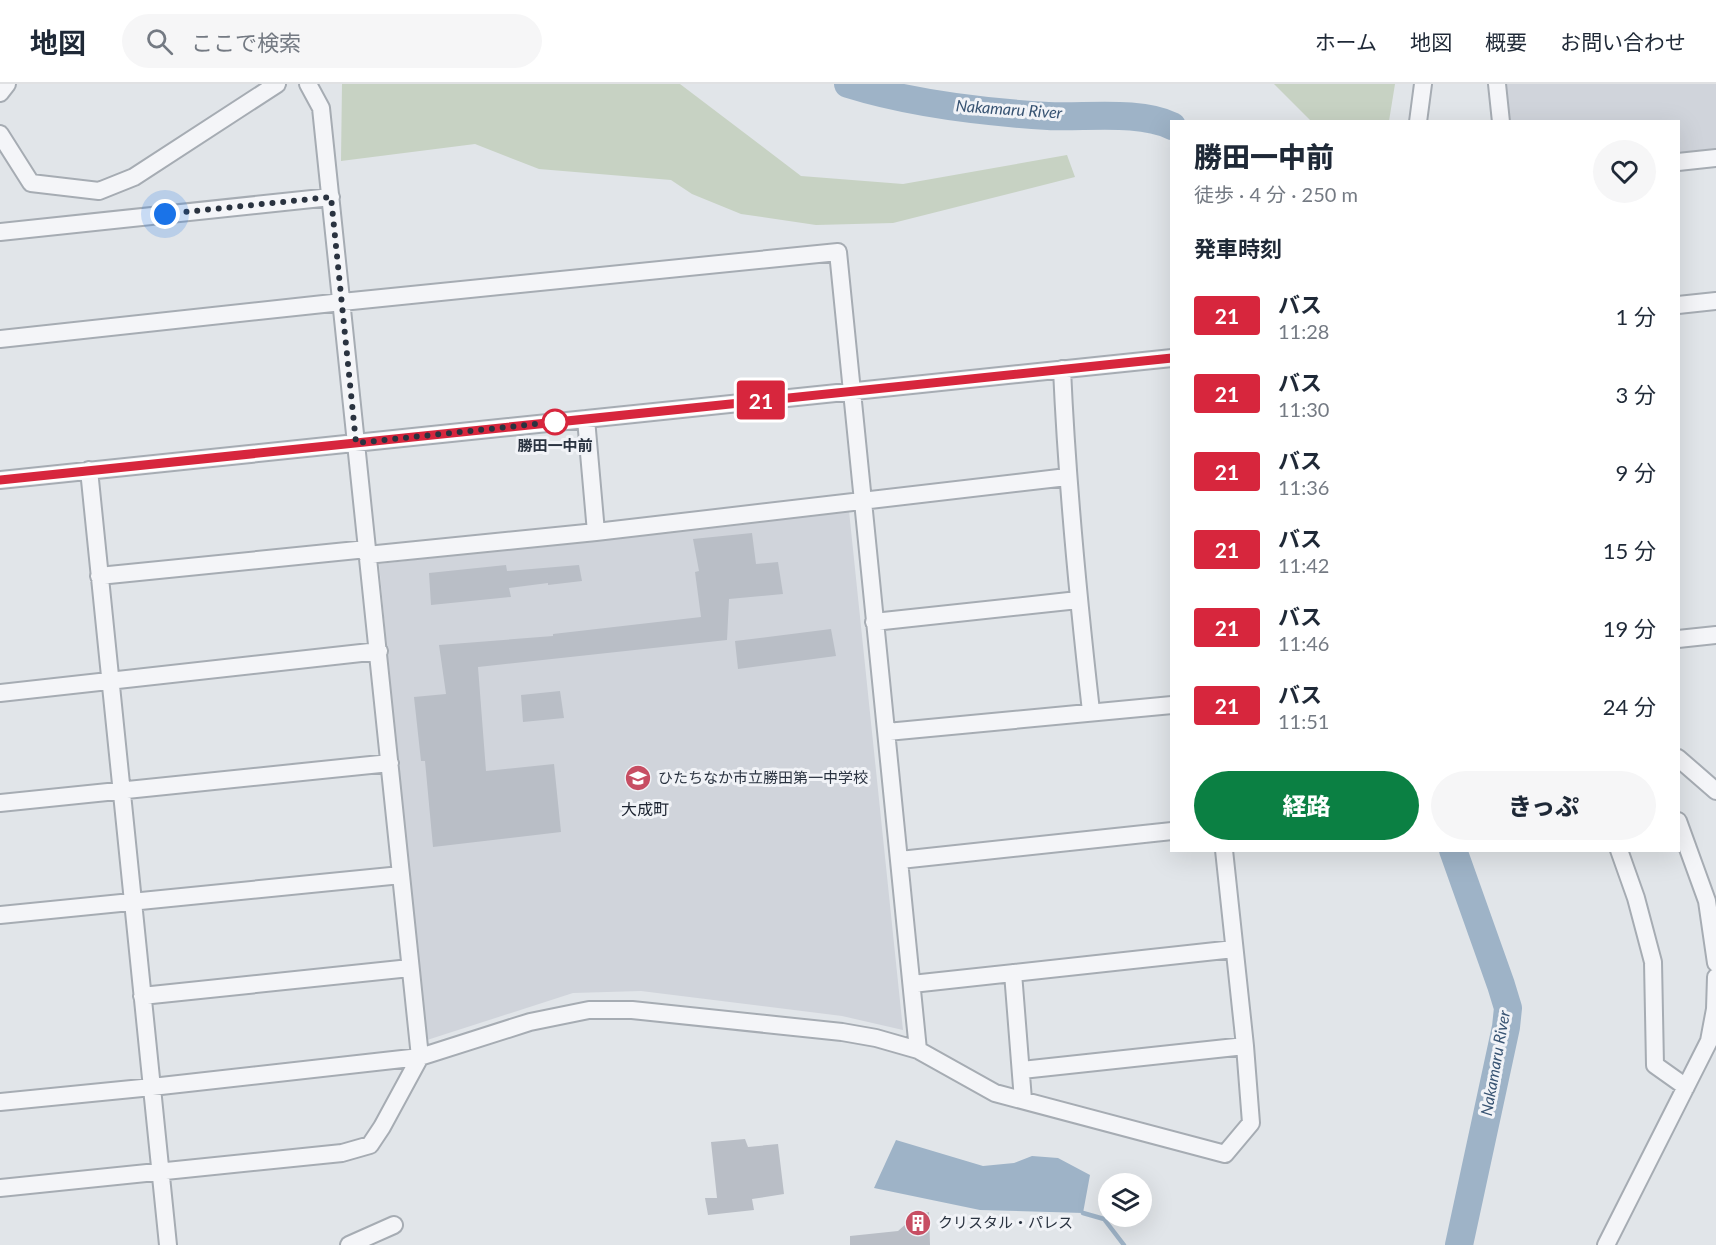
<!DOCTYPE html>
<html lang="ja">
<meta charset="utf-8">
<style>
:root{--surface:#fff;--page:#f6f6f7;--text:#1f2937;--muted:#747a83;--line:#e0e1e3;--accent:#0b8043}
body{margin:0;font-family:Lato,"Noto Sans JP",sans-serif;background:var(--page);color:var(--text);height:100vh;display:flex;flex-direction:column;font-size:22px;white-space:nowrap}
*{box-sizing:border-box;margin:0}
p{font-size:20px;color:var(--muted)}
.icon{flex:none;width:33px;height:33px;fill:none;stroke:currentColor;stroke-width:2;stroke-linecap:round;stroke-linejoin:round}
.map{position:relative;flex:1;overflow:hidden}
.details{position:absolute;left:1170px;top:36px;width:510px;height:732px;display:flex;flex-direction:column;background:var(--surface);border-radius:0px;box-shadow:0 6px 24px #0002}
.details>*{flex:none}
.badge{padding:0 12px;border-radius:4px;font-size:21px;line-height:39px}
.tools{position:absolute;left:1098px;top:1089px;display:grid;gap:12px}
.tools a{display:grid;place-items:center;width:54px;height:54px;border-radius:50%;background:var(--surface);box-shadow:0 6px 24px #0002;font-size:30px}
.you{position:absolute;width:30px;height:30px;margin:-15px;border:4px solid #fff;border-radius:50%;background:#1a73e8;box-shadow:0 0 0 9px #1a73e833}
.map>.badge{position:absolute;translate:-50% -50%;box-shadow:0 0 0 3px #fff}
h2{padding:0 24px;font-size:22px;line-height:54px}
.round{display:grid;place-items:center;flex:none;width:63px;height:63px;border-radius:32px;background:var(--page)}
.overview{display:flex;align-items:center;justify-content:space-between;height:102px;padding:0 24px}
h1{font-size:28px;font-weight:800;line-height:45px}
.action{display:flex;gap:12px;margin-top:auto;padding:12px 24px}
.action a{flex:1;height:69px;border-radius:36px;background:var(--accent);color:#fff;font-size:24px;font-weight:800;line-height:69px;text-align:center}
.action a+a{background:var(--page);color:var(--text)}
ul{padding:0;list-style:none}
li{display:flex;align-items:center;gap:18px;height:78px;padding:0 24px}
li div{flex:1}
li b{display:block;font-size:22px}
li em{font-style:normal}
li .badge{min-width:66px;font-weight:700;text-align:center}
header{display:flex;align-items:center;gap:36px;box-sizing:border-box;height:84px;padding:0 30px;background:var(--surface);border-bottom:2px solid var(--line)}
header strong{font-size:28px}
nav{display:flex;gap:33px;margin-inline-start:auto;font-size:21px}
.search{width:420px;height:54px;background:var(--page);display:flex;align-items:center;gap:15px;box-sizing:border-box;padding:0 21px;border-radius:33px;color:var(--muted);font-size:22px}
.map>svg:first-child{display:block}
.built{fill:#d0d4db}
.green{fill:#c7d2c3}
.water{fill:#9eb3c7}
.lines{fill:none;stroke-linecap:round;stroke-linejoin:round}
.stream{stroke:#9eb3c7;stroke-width:4.5}
.river{stroke:#9eb3c7;stroke-width:28}
.building{fill:#b9bec6}
.minor-casing{stroke:#a6acb3;stroke-width:20}
.minor{stroke:#f4f5f8;stroke-width:16}
.line-casing{stroke:#fff;stroke-width:14}
.line{stroke:#d7263d;stroke-width:9}
.walk{stroke:#2a3340;stroke-width:6;stroke-dasharray:0 10.8}
.stop-dot{fill:#fff;stroke:#d7263d;stroke-width:3}
.labels{text-anchor:middle;stroke-width:6;stroke-linejoin:round;paint-order:stroke}
.stop-label{font-size:15px;font-weight:bold;fill:#2a3340;stroke:#f1f3f7}
.poi-label{font-size:15px;fill:#2a3340;stroke:#f1f3f7;text-anchor:start}
.water-label{font-size:16px;font-style:italic;fill:#375372;stroke:#f1f3f7}
.neighbourhood-label{font-size:16px;fill:#1d2431;stroke:#f1f3f7}
</style>
<header>
<strong>地図</strong>
<div class="search"><svg class="icon" aria-label="search" viewBox="0 0 24 24"><circle cx="10" cy="10" r="6"/><path d="M15 15l6 6"/></svg>ここで検索</div>
<nav><a>ホーム</a><a>地図</a><a>概要</a><a>お問い合わせ</a></nav>
</header>
<div class="map">
<svg width="1716" height="1161" viewBox="0 0 1716 1161">
<rect width="100%" height="100%" fill="#e1e5e9"/>
<!-- built -->
<path class="built" d="M1506,0H1716V64L1679,69L1678,38L1510,37Z
M849,427L903,946L842,932L641,907L573,909L424,957L379,480Z"/>
<!-- green -->
<path class="green" d="M342,0H680L801,92L903,100L1067,71L1075,93L893,139L816,141L741,130L692,110L671,96L539,85L475,60L341,77Z
M1274,0H1395L1389,37H1311Z"/>
<!-- water -->
<path class="water" d="M896,1056L983,1082L1014,1079L1032,1072L1058,1074L1090,1091L1083,1129L980,1126L874,1104Z"/>
<g class="lines">
<!-- stream -->
<path class="stream" d="M1083,1129L1104,1135L1124,1161"/>
<!-- river -->
<path class="river" d="M848,0C912,20 982,28 1048,32C1084,34 1140,26 1172,42
M1453,766L1501,901L1508,924L1506,943L1459,1161"/>
</g>
<!-- building -->
<path class="building" d="M752,449L756,480L778,478L783,510L729,515L727,556L478,583L486,687L554,680L561,748L433,763L425,677H421L414,613L446,610L439,561L553,552V550L701,533L695,488L699,487L693,455Z
M506,481L507,487L579,481L582,497L548,501V499L509,504L511,513L431,521L429,489Z
M831,545L836,572L738,585L735,557Z
M560,607L564,634L523,638L521,611Z
M745,1055L748,1063L778,1060L784,1110L752,1115L754,1126L708,1131L705,1114H717L711,1058Z
M929,1128L930,1161H850V1152L898,1147L915,1132Z"/>
<g class="lines">
<!-- minor casing -->
<g class="minor-casing">
<path id="minor" d="M1497,0L1501,38
M0,9L7,0
M1418,38L1423,0
M0,50L31,99L99,107L134,93L277,0
M1678,78L1716,74
M0,148L331,113
M1678,221L1716,217
M0,255L342,218L838,168L918,966
M1062,285C1067,400 1078,513 1091,627
M586,335L596,448
M89,386L168,1161
M0,396L1172,274
M367,471L596,448L1067,393
M99,492L367,465
M874,538L1078,516
M1678,555L1716,551
M0,609L379,567
M887,648L1172,621
M1678,674L1716,707
M0,719L390,679
M1678,737L1707,817L1716,879
M1619,766L1636,814L1653,878L1655,981L1686,1003
M900,776L1172,747
M0,831L401,791
M1013,889L1023,1016
M912,900L1234,865
M142,912L410,884
M1022,986L1245,962
M0,1018L152,1003L420,973L530,938L589,926H632L842,948L876,954L918,966L995,1009L1225,1070L1251,1039L1245,962L1224,766
M0,1104L342,1069L370,1061L382,1043L420,973L321,24L308,0
M349,1161L394,1141
M1606,1161L1709,957L1715,925L1716,893"/>
</g>
<!-- minor -->
<use href="#minor" class="minor"/>
</g>
<g class="lines">
<!-- line casing -->
<g class="line-casing">
<path id="line" d="M0,396L1172,274"/>
</g>
<!-- line -->
<use href="#line" class="line"/>
<!-- walk -->
<path class="walk" d="M165,130L331,113L356,359L555,338"/>
</g>
<!-- icons -->
<defs>
<g id="school-disc" transform="scale(1.35)"><circle r="9.5" fill="#c74e63" stroke="#f1f3f7"/><path d="M0-5L7-2L0 1L-7-2ZM-4 1L0 2.5L4 1V4Q0 6-4 4Z" fill="#fff"/></g>
<g id="building-disc" transform="scale(1.35)"><circle r="9.5" fill="#c74e63" stroke="#f1f3f7"/><path d="M-4-6H4V6H1V3H-1V6H-4ZM-2.5-4.3h1.7v1.8h-1.7ZM.8-4.3h1.7v1.8H.8ZM-2.5-1h1.7V.8h-1.7ZM.8-1h1.7V.8H.8Z" fill="#fff"/></g>
</defs>
<g fill-rule="evenodd">
<use href="#school-disc" x="638" y="694"/>
<use href="#building-disc" x="918" y="1139"/>
</g>
<!-- markers -->
<circle class="stop-dot" cx="555" cy="338" r="12"/>
<g class="labels">
<!-- stop labels -->
<g class="stop-label">
<text x="555" y="367">勝田一中前</text>
</g>
<!-- poi labels -->
<g class="poi-label">
<text x="658" y="699">ひたちなか市立勝田第一中学校</text>
<text x="938" y="1144">クリスタル・パレス</text>
</g>
<!-- water labels -->
<g class="water-label">
<text transform="translate(1009 25) rotate(4)" y="6">Nakamaru River</text>
<text transform="translate(1495 979) rotate(-80)" y="6">Nakamaru River</text>
</g>
<!-- neighbourhood labels -->
<g class="neighbourhood-label">
<text x="645" y="731">大成町</text>
</g>
</g>
</svg>
<div class="tools">
<a><svg class="icon" aria-label="layers" viewBox="0 0 24 24"><path d="M12 4l9 5-9 5-9-5zM3 14l9 5 9-5"/></svg></a>
</div>
<div class="you" style="left:165px;top:130px"></div>
<b class="badge" style="left:761px;top:316px;background:#d7263d;color:#fff">21</b>
<section class="details">
<div class="overview"><div><h1>勝田一中前</h1><p>徒歩 · 4 分 · 250 m</p></div><a class="round"><svg class="icon" aria-label="heart" viewBox="0 0 24 24"><path d="M12 20l-8-8c-3-5 5-10 8-4 3-6 11-1 8 4z"/></svg></a></div>
<h2>発車時刻</h2>
<ul>
<li><span class="badge" style="background:#d7263d;color:#fff">21</span><div><b>バス</b><p>11:28</p></div><em>1 分</em></li>
<li><span class="badge" style="background:#d7263d;color:#fff">21</span><div><b>バス</b><p>11:30</p></div><em>3 分</em></li>
<li><span class="badge" style="background:#d7263d;color:#fff">21</span><div><b>バス</b><p>11:36</p></div><em>9 分</em></li>
<li><span class="badge" style="background:#d7263d;color:#fff">21</span><div><b>バス</b><p>11:42</p></div><em>15 分</em></li>
<li><span class="badge" style="background:#d7263d;color:#fff">21</span><div><b>バス</b><p>11:46</p></div><em>19 分</em></li>
<li><span class="badge" style="background:#d7263d;color:#fff">21</span><div><b>バス</b><p>11:51</p></div><em>24 分</em></li>
</ul>
<div class="action"><a>経路</a><a>きっぷ</a></div>
</section>
</div>
